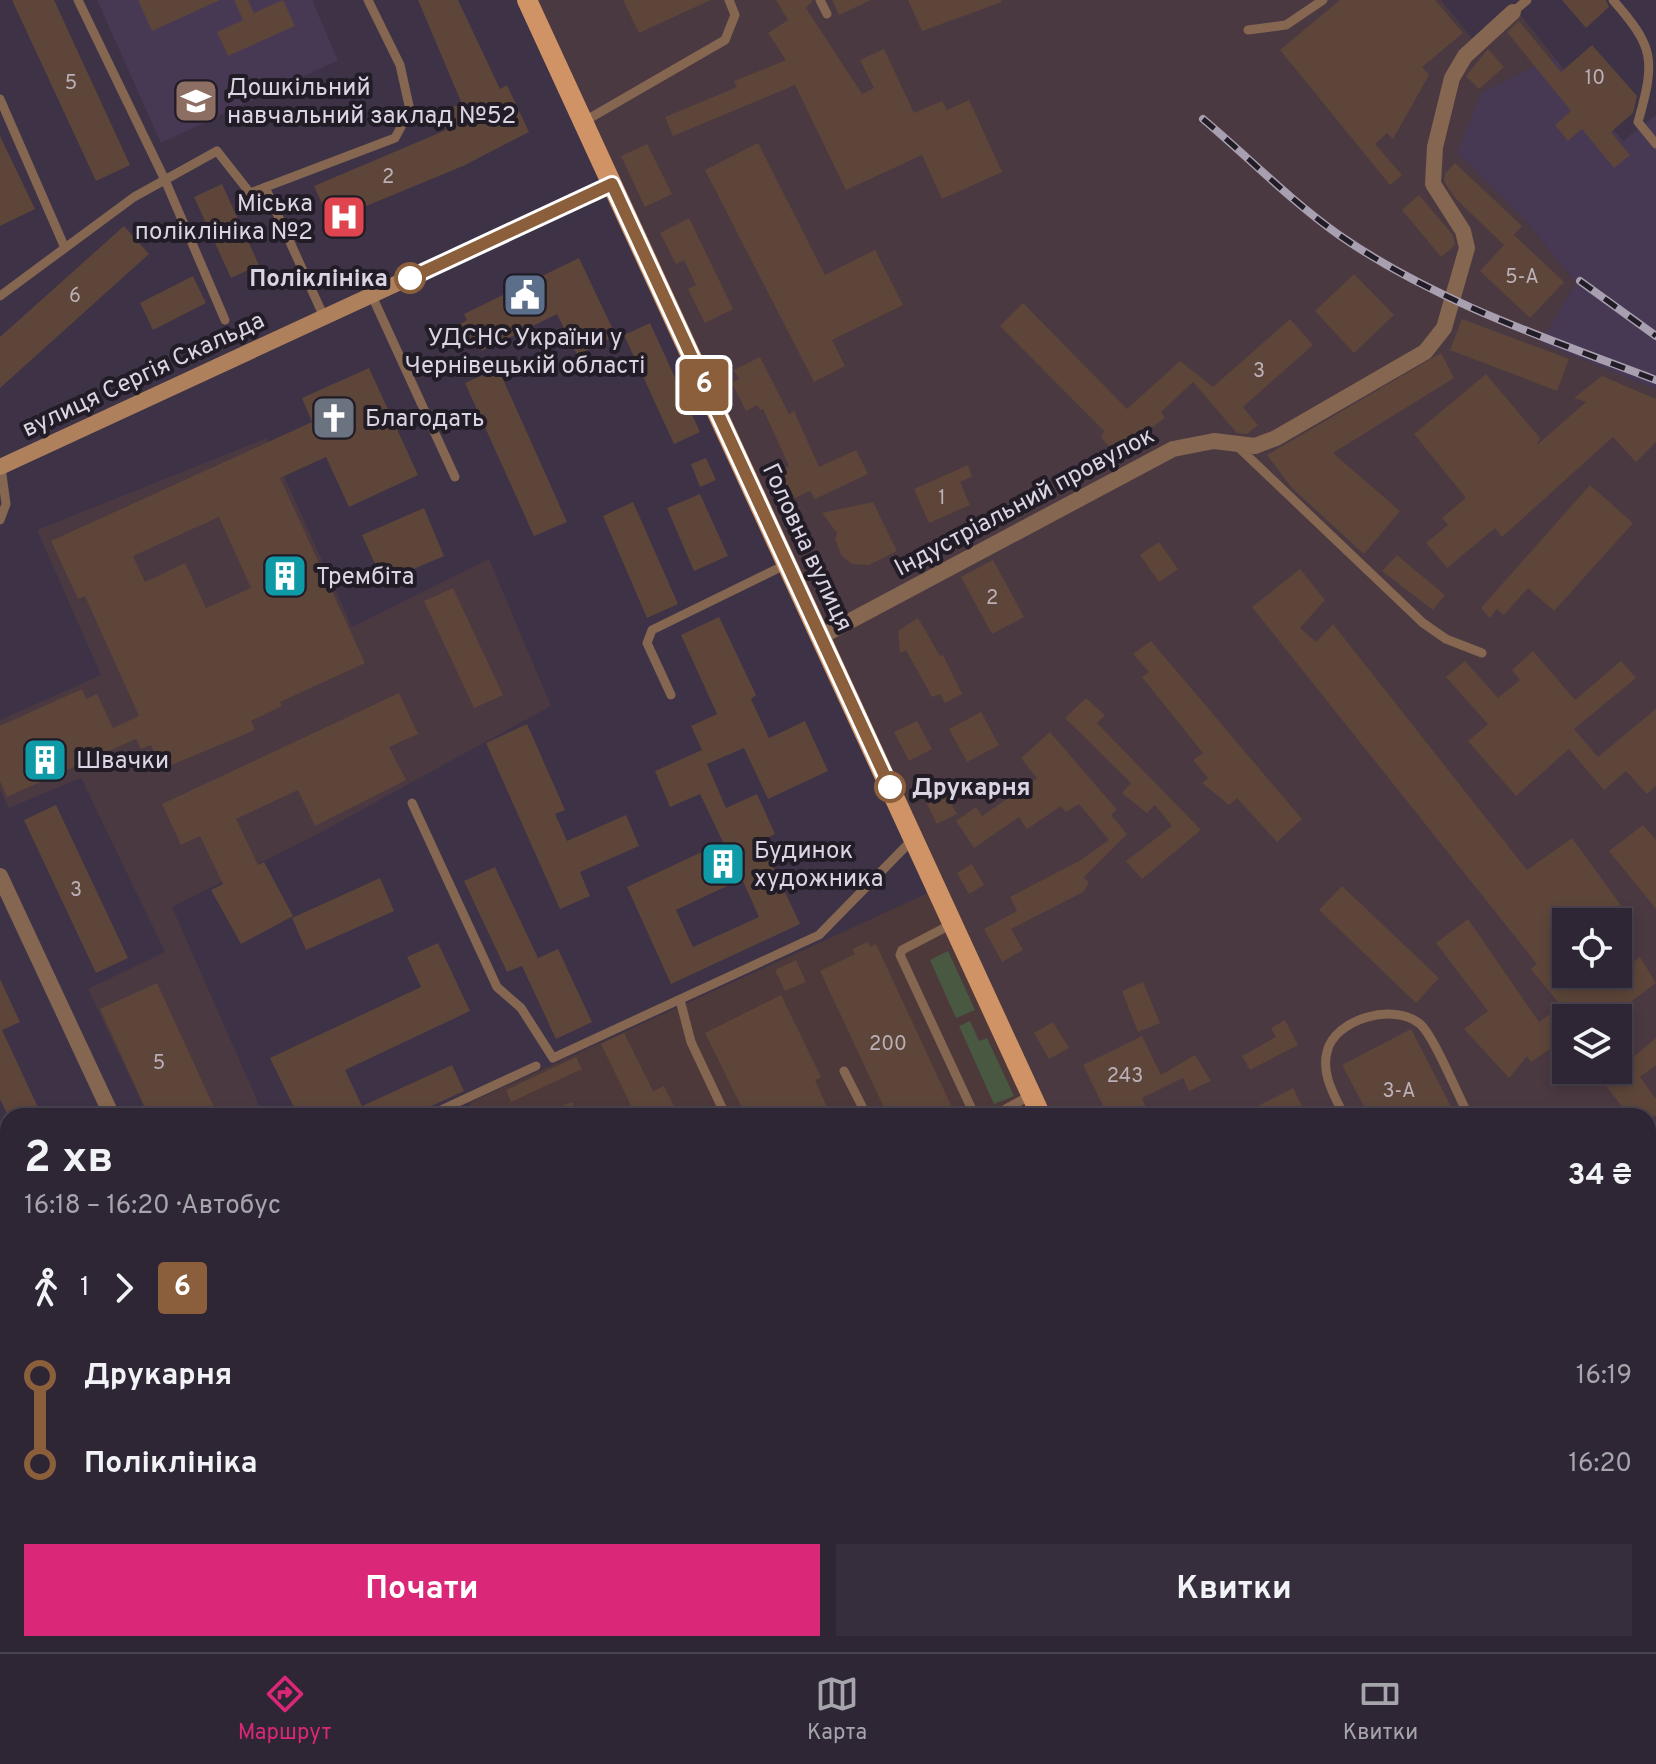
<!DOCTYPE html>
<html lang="uk">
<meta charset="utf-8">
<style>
:root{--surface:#2e2634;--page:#362e3c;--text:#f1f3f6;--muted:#a7a5ac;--line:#49434f;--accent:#db2777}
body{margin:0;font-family:Overpass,sans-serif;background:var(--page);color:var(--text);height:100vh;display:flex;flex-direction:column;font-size:30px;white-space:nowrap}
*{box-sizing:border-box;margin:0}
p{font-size:26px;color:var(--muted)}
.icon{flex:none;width:44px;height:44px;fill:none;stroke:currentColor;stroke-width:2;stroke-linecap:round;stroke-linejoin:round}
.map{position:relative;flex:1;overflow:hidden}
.side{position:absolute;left:0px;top:1108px;width:1656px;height:544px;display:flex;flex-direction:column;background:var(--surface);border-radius:24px 24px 0 0;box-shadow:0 4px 12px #0003,0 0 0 2px var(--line)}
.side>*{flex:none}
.badge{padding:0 16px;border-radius:6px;font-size:28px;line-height:52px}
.tools{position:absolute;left:1552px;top:908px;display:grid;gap:16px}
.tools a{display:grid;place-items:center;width:80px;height:80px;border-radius:0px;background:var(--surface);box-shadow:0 4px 12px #0003,0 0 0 2px var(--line);font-size:40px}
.map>.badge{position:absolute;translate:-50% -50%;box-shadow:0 0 0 4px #fff}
.legs{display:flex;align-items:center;gap:12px;height:88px;padding:0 24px;font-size:26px}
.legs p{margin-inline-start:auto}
.summary{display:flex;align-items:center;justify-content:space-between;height:136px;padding:0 24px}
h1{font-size:44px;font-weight:700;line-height:60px}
.action{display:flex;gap:16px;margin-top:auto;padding:16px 24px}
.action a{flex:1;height:92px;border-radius:0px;background:var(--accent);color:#fff;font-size:32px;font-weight:700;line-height:92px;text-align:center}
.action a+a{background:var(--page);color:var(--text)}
ul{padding:0 24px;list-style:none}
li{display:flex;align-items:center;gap:28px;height:88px;font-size:30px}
li i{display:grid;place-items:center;width:12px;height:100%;margin:0 10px;background:currentColor}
li i::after{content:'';width:20px;height:20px;margin:-10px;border:6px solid;border-radius:50%;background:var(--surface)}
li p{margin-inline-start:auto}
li:first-child i{background:linear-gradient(#0000 50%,currentColor 0)}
li:last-child i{background:linear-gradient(currentColor 50%,#0000 0)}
.tab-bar{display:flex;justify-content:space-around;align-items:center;height:112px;border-top:2px solid var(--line);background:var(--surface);font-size:22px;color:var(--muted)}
.tab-bar a{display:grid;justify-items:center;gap:4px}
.tab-bar .active{color:var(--accent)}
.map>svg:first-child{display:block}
.commercial{fill:#4e393a}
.industrial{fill:#4b3942;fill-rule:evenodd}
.built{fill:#473954}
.green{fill:#495841}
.building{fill:#5d4539;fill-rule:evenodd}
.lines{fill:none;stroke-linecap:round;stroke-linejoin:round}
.service{stroke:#856650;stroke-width:9}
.minor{stroke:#856650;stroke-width:16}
.secondary{stroke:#af805c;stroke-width:16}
.primary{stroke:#d09365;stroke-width:20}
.rail-casing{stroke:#a8a0b0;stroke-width:8}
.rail{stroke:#211c26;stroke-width:5;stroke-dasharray:15;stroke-linecap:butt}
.line-1-casing{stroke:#fff;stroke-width:18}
.line-1{stroke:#8b5e3c;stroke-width:12}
.stop-1-dot{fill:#fff;stroke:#8b5e3c;stroke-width:4}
.labels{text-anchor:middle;stroke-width:8;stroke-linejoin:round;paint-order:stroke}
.number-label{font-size:20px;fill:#bcb0b8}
.poi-label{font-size:24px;fill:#dbd4e2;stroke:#211c26;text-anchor:start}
.stop-label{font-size:24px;font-weight:bold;fill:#dbd4e2;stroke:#211c26;text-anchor:end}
.street-label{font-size:24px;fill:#dbd4e2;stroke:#211c26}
</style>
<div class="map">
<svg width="1656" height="1652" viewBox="0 0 1656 1652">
<rect width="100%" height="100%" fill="#3d3246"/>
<!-- commercial -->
<path class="commercial" d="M930,892L1034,1116H475L469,1103Z
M615,1644L621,1648L628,1644H750L767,1652H600Z"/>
<!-- industrial -->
<path class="industrial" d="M531,0H1441L1475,42L1515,8L1554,57L1481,93L1525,220L1576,282L1542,343L1656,389V1652H1294L1290,1644H1648V1116H1045ZM1566,922H1618V974H1566ZM1566,1018H1618V1070H1566Z
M267,438L352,627L489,559L551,706L316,835L172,907L264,1116H148L88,989L165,952L81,778L9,808L0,790V720L101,675L37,530Z"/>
<!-- built -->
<path class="built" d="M97,0H312L338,60L161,143Z
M1554,57L1623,141L1656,115V389L1541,343L1576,282L1525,220L1457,153L1481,93Z"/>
<!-- green -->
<path class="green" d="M948,951L975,1010L956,1018L930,960Z
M970,1021L979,1041L987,1038L1014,1096L994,1104L959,1026Z
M1166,1644H1268L1271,1652H1169Z"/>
<!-- building -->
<path class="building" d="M12,0H54L130,165L96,181Z
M138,0H220L152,31Z
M234,0H248L254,13L283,0L295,26L228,56L217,32L243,20Z
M418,0H458L500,89L507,85L529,132L463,166L330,221L314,186L446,130L439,111L462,104Z
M623,0H711L639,33Z
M776,0H813L806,8L862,94L874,88L860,60L884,49L914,113L942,101L947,110L969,100L1002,172L942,199L922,155L846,190L795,85L673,136L665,117L737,87L734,81L786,60L768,33L788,20Z
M832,0H871L839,15Z
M908,0H1001L1002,2L922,31Z
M1340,0H1435L1463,33L1422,67L1429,75L1393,139L1387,133L1375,144L1402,175L1390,185L1280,50Z
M1562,0H1606L1609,7L1586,28Z
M1519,21L1561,72L1592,45L1637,96L1633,113L1611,132L1630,155L1614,168L1582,129L1568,141L1555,125L1571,111L1507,32Z
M1488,49L1504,67L1479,89L1466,76Z
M0,136L35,209L0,226Z
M758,143L825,275L875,250L903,305L832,340L845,366L814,382L705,170Z
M647,144L672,194L645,207L621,156Z
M1455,163L1522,226L1514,235L1564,282L1530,318L1480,271L1504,245L1455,198L1444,181L1445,174Z
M222,184L259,265L231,278L194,197Z
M1419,195L1453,235L1455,245L1441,257L1402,210Z
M689,218L733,309L705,323L688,289L696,285L684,260L676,264L660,233Z
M124,226L149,254L0,388V337Z
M579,258L616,336L577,355L557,314L482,351L477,342L469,346L459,325L467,320L464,314Z
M1354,274L1394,315L1354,353L1315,311Z
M193,276L206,303L153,330L140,303Z
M1023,303L1127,409L1180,361L1213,387L1290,319L1313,345L1243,407L1258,425L1247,434L1237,433L1193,382L1161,412L1165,418L1115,454L1101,437L1104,431L1000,326Z
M1462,319L1569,359L1557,391L1450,350Z
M650,323L700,432L674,444L624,335Z
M1441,353L1454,378L1333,453L1400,511L1364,554L1292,488L1267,455Z
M760,357L789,414L794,411L819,467L856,450L868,474L815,499L810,491L786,502L772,474L789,466L763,409L760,410L757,405L746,411L732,383L739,379L734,370Z
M369,368L418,475L349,507L326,457L280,478L365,663L280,702L282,706L251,721L255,730L162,769L151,745L141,749L136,739L7,797L0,781V726L82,689L86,699L97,694L113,728L139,716L85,596L78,599L51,541L312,422L302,398ZM219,517L251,588L206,608L185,563L145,582L133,556Z
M498,368L567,522L534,536L465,383Z
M1486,374L1540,438L1537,445L1586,402L1574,398L1602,376L1656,399V442L1636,462L1613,437L1502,537L1495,528L1447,568L1426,543L1448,525L1442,518L1466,498L1414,434Z
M706,458L716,480L700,487L691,464Z
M968,465L972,477L960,482L970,505L929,523L914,489Z
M1590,485L1633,523L1554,611L1528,588L1504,615L1497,609L1490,618L1481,608Z
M700,494L728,556L694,571L667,508Z
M633,502L678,604L647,618L603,516Z
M873,502L897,551L869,565L852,564L841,555L835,539L837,533L822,513Z
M424,508L444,556L383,582L362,535Z
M1159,542L1178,569L1159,582L1140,555Z
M1397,555L1445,595L1433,610L1382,571Z
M993,560L1024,617L992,634L961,577Z
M1300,569L1325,600L1300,628L1316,642L1333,624L1527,870L1572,838L1633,922H1566V974H1618L1640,957L1656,983L1616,1013L1612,1006L1594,1018H1566V1038L1531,1062L1527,1056L1509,1078L1464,1029L1488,1011L1436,943L1468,919L1539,1022L1561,1006L1531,969L1537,964L1252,607Z
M453,588L503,695L474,708L424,601Z
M719,617L756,695L751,699L769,738L805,721L828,771L768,799L744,748L707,764L726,808L757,794L775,834L761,841L800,924L671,984L627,887L723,842L700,794L670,807L655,771L702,750L691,726L717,714L681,635ZM742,879L759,917L693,947L676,910Z
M918,618L940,656L943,655L962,694L945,703L940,694L932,697L906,650L900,653L898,631Z
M1151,641L1302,819L1277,842L1237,798L1229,805L1202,783L1208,778L1193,760L1203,753L1142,677L1149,672L1133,654Z
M1533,651L1575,700L1621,661L1636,678L1574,729L1598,757L1656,709V786L1647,794L1626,771L1604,790L1569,749L1516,796L1468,741L1488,724L1446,677L1465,661L1498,698L1520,680L1512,670Z
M399,693L418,734L389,747L406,780L315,826L298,790L236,819L258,865L264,862L293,916L241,944L211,890L223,884L200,836L181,845L162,804Z
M1086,698L1105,715L1097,723L1201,830L1142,879L1126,861L1172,826L1155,805L1147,813L1122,793L1131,783L1065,718Z
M981,712L999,745L967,762L949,729Z
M917,721L932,749L909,761L894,732Z
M527,724L565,810L555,814L567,841L626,815L639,846L580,872L590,896L560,909L486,743Z
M1050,732L1117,810L1111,815L1127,834L1084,877L1089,883L1083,892L1011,929L1023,950L1002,962L984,929L1017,911L1010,897L1081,860L1109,840L1079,804L1066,812L1061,806L1027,829L1019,817L974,848L956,821L976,807L982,816L1037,778L1021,758Z
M941,785L957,814L937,824L922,794Z
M56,805L128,958L96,973L24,820Z
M1643,825L1656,840V909L1609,851Z
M972,864L984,885L969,894L957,873Z
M495,867L538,958L558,949L592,1022L556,1039L522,966L507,972L464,881Z
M380,878L394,911L306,950L292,918Z
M1342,886L1439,978L1416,1003L1319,910Z
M868,942L870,947L876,944L956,1116H888L820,971L855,954L852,949Z
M438,943L470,1011L345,1070L362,1106L452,1065L464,1091L425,1109L421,1116H298L270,1058L421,987L407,957Z
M796,960L806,982L785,991L775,970Z
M0,979L20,1022L2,1030L42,1116H8L0,1099Z
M1143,982L1160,1023L1138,1032L1122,991Z
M157,983L218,1116H149L100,1009Z
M781,995L821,1077L815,1080L831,1116H746L705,1033Z
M1285,1020L1298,1045L1250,1070L1242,1056L1276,1037L1271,1028Z
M1053,1022L1069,1048L1049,1059L1034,1033Z
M1411,1029L1456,1116H1369L1342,1065Z
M624,1033L653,1091L664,1086L677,1112L668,1116H636L601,1044Z
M1142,1036L1161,1075L1195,1055L1211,1081L1189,1091L1183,1078L1142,1098L1150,1116H1108L1083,1065Z
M1656,1038V1065L1640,1077L1656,1099V1116H1629L1601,1079L1618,1070Z
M576,1057L582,1069L511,1102L506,1090Z
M1293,1088L1307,1116H1238Z
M572,1102L578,1116H539Z"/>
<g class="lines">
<!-- service -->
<path class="service" d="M78,0L165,180L225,320
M820,0L827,14
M1613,0C1654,47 1656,59 1638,122L1656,144
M1513,12L1527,0
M1248,30L1286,25L1323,0
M0,99L65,248
M583,122L725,40L735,15L729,0
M265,187L324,317
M0,296L134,197L217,151L250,193L395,138L410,110L400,65L368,0
M372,296L455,477
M1236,445L1423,623L1446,639L1482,653
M0,520L6,504L1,467
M671,695L647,643L652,630L787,564
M412,803L497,987L521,1008L553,1058L819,935L913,839
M952,924L902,950L900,955L975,1116
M680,1000L691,1042L724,1112L730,1116
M844,1071L867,1116
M428,1116L536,1066
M993,1116L1031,1095
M1344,1116C1335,1096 1321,1075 1327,1052C1334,1019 1394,1002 1420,1024C1434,1036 1458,1096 1469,1116
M0,1407L8,1404
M358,1644L362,1652
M1408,1644L1411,1652
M1602,1644L1606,1652"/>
<!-- minor -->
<path class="minor" d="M820,637L1173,449L1214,441L1255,446L1276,438L1425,352L1444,328L1467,248L1463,231L1433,184L1435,147L1452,78L1465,56L1513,12
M0,876L112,1116
M1648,1197L1656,1192
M0,1354L8,1371
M167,1652L184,1644
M1068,1652C1087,1647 1103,1652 1122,1644"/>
<!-- secondary -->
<path class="secondary" d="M0,467L612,184"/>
<!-- primary -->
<path class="primary" d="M527,0L1041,1116
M1284,1644L1288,1652"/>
<!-- rail casing -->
<g class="rail-casing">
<path id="rail" d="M1203,119C1248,157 1291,201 1339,235C1434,301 1548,339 1656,380
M1580,281L1656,336"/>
</g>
<!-- rail -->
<use href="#rail" class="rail"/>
</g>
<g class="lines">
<!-- line-1 casing -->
<g class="line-1-casing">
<path id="line-1" d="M410,278L612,184L890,787"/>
</g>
<!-- line-1 -->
<use href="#line-1" class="line-1"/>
</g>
<!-- icons -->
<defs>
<g id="school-square" transform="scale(2.3)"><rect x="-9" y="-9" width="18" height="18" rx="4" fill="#8d6e63" stroke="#211c26"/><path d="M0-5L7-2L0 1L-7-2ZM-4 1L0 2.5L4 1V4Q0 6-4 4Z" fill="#fff"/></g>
<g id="hospital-square" transform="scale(2.3)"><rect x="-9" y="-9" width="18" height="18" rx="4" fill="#e0444e" stroke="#211c26"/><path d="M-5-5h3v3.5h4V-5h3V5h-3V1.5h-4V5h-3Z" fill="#fff"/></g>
<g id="civic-square" transform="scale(2.3)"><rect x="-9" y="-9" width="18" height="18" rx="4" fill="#5c6f8a" stroke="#211c26"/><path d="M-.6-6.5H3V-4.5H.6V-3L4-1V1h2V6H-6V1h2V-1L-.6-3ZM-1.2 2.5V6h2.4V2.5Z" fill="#fff"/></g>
<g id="church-square" transform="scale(2.3)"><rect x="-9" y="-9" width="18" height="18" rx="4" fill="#6b7280" stroke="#211c26"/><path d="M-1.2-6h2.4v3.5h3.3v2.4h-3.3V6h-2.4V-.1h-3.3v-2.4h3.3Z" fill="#fff"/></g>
<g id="building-square" transform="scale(2.3)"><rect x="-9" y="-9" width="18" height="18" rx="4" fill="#0f9aa8" stroke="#211c26"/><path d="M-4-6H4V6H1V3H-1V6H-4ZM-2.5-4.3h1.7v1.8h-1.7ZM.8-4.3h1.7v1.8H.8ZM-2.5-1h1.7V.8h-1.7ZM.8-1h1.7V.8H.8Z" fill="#fff"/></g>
</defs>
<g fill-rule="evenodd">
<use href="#school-square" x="196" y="101"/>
<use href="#hospital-square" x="344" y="217"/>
<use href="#civic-square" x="525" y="295"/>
<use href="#church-square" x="334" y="418"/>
<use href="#building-square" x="285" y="576"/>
<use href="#building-square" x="45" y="760"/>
<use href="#building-square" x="723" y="864"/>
</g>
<!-- markers -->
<g class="stop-1-dot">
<circle cx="410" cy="278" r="14"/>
<circle cx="890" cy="787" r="14"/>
</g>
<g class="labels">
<!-- number labels -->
<g class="number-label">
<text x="1595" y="84">10</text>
<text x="71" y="89">5</text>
<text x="388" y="183">2</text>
<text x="1522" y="283">5-А</text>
<text x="75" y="302">6</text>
<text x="1259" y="377">3</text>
<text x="942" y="504">1</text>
<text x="992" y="604">2</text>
<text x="76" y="896">3</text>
<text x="888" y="1050">200</text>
<text x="159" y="1069">5</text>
<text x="1125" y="1082">243</text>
<text x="1399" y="1097">3-А</text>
</g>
<!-- poi labels -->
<g class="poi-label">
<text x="227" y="95">Дошкільний<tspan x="227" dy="28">навчальний заклад №52</tspan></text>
<text x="313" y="211" text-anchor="end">Міська<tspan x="313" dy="28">поліклініка №2</tspan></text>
<text x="525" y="345" text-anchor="middle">УДСНС України у<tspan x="525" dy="28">Чернівецькій області</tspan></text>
<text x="365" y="426">Благодать</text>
<text x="316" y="584">Трембіта</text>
<text x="76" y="768">Швачки</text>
<text x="754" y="858">Будинок<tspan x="754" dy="28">художника</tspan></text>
</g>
<!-- stop labels -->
<g class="stop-label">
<text x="388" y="286">Поліклініка</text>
<text x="912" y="795" text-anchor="start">Друкарня</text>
</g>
<!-- street labels -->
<g class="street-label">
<text transform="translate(143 374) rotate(-25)" y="8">вулиця Сергія Скальда</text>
<text transform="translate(1024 501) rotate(-28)" y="8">Індустріальний провулок</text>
<text transform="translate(808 547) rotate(65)" y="8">Головна вулиця</text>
</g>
</g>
</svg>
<div class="tools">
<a><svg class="icon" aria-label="locate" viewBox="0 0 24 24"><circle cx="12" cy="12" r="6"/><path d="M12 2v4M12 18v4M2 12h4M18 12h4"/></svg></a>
<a><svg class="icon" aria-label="layers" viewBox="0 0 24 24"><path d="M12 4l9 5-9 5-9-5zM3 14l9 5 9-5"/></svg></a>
</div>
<b class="badge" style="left:704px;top:385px;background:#8b5e3c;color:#fff">6</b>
<section class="side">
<div class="summary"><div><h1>2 хв</h1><p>16:18 – 16:20 · Автобус</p></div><b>34 ₴</b></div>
<div class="legs"><svg class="icon" aria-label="walk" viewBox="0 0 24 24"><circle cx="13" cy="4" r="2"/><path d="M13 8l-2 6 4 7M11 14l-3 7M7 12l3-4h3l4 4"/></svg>1<svg class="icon" aria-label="forward" viewBox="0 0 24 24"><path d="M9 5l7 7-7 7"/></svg><b class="badge" style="background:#8b5e3c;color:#fff">6</b></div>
<ul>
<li><i style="color:#8b5e3c"></i><b>Друкарня</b><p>16:19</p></li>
<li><i style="color:#8b5e3c"></i><b>Поліклініка</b><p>16:20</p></li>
</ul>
<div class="action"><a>Почати</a><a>Квитки</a></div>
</section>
</div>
<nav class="tab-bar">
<a class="active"><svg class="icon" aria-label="directions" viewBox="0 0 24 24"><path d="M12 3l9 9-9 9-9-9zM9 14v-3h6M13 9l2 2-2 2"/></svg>Маршрут</a>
<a><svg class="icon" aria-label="map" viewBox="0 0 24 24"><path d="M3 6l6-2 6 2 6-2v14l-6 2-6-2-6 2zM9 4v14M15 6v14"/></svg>Карта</a>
<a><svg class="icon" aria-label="tickets" viewBox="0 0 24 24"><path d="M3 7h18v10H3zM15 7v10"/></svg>Квитки</a>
</nav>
